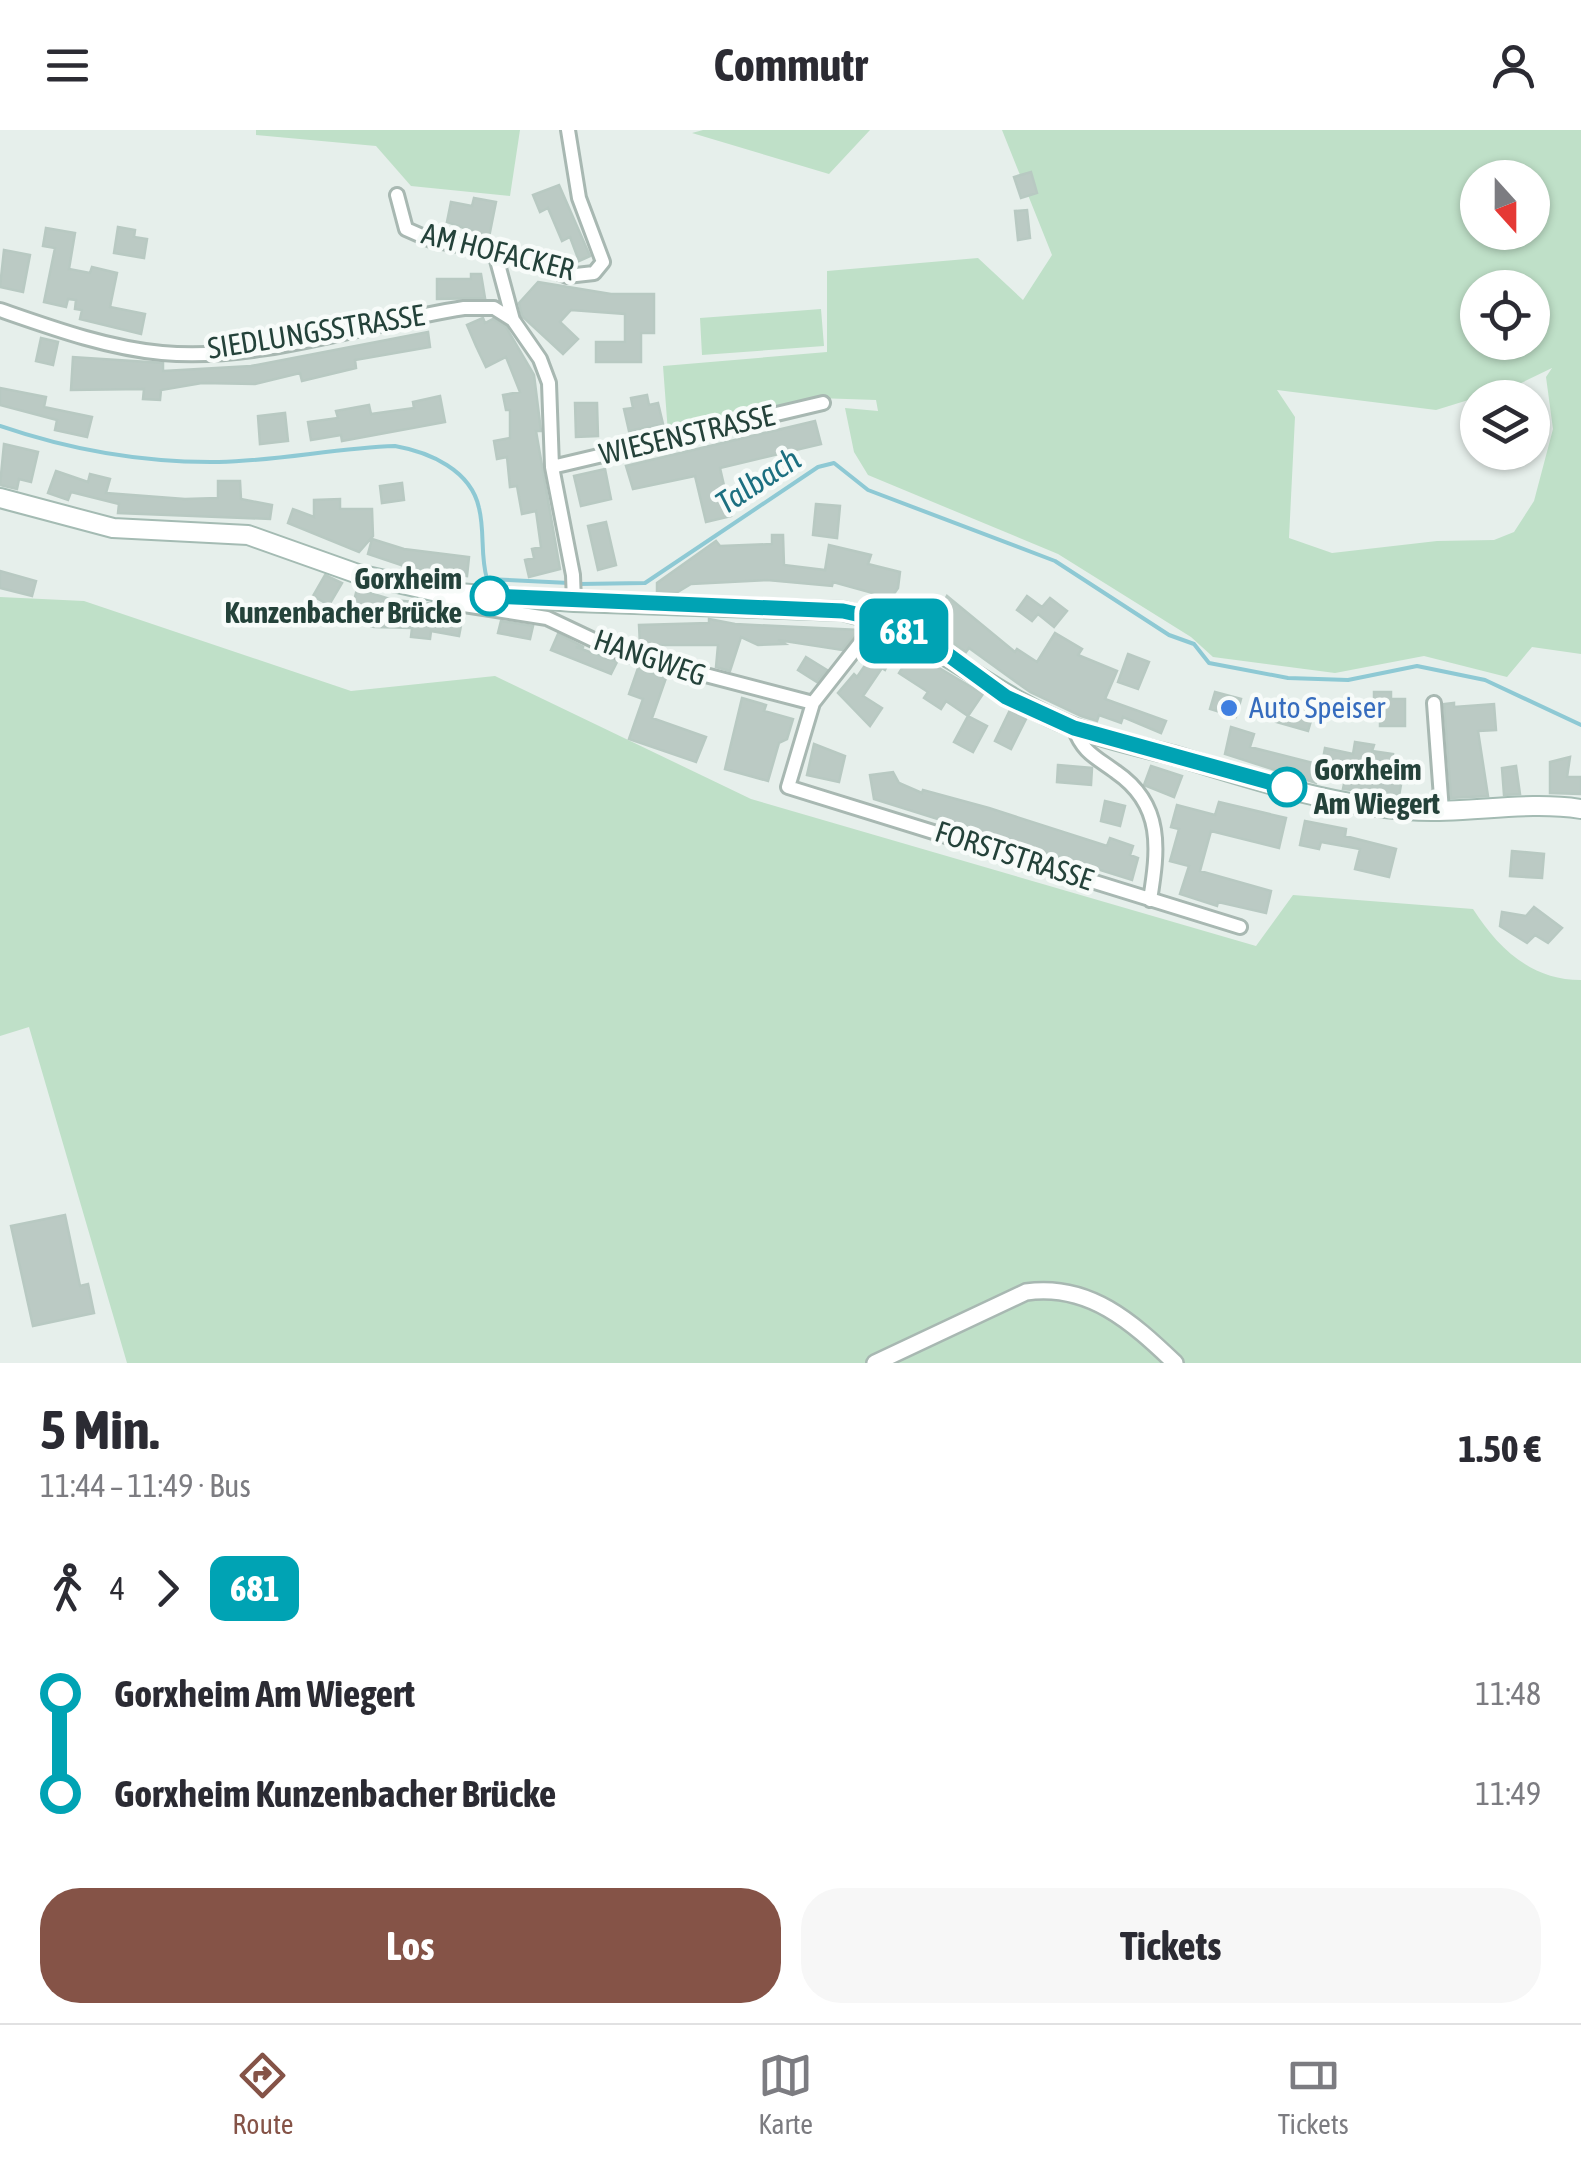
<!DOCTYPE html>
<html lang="de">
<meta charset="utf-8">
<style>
:root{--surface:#fff;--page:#f7f7f7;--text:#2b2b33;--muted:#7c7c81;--line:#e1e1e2;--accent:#855347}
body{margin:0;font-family:"Asap Condensed",sans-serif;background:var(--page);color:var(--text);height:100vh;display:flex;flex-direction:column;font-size:38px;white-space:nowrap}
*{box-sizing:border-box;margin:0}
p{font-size:32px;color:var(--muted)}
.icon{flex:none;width:55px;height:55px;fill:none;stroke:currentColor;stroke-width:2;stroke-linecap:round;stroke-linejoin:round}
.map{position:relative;height:1233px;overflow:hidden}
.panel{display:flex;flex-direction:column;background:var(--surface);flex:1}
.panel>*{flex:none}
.badge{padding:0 20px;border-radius:15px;font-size:35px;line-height:65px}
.needle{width:65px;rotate:159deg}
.buttons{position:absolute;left:1460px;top:30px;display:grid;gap:20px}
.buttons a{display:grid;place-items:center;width:90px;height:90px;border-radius:50%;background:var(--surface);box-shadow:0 2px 8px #0004;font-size:50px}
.map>.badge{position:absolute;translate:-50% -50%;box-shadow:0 0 0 5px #fff}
.legs{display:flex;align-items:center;gap:15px;height:110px;padding:0 40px;font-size:32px}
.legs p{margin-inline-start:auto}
.head{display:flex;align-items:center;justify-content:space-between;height:170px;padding:0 40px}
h1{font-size:55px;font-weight:700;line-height:75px}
.cta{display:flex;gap:20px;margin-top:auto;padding:20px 40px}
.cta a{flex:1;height:115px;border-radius:40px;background:var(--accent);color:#fff;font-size:40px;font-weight:700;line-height:115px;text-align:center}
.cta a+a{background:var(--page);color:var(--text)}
ul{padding:0 40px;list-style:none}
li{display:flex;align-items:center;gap:35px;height:100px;font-size:38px}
li i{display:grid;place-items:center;width:15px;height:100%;margin:0 12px;background:currentColor}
li i::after{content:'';width:25px;height:25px;margin:-12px;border:8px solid;border-radius:50%;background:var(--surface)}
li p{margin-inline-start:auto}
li:first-child i{background:linear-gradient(#0000 50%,currentColor 0)}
li:last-child i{background:linear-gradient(currentColor 50%,#0000 0)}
header{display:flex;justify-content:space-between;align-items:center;height:130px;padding:0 40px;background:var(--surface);font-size:45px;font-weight:700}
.dock{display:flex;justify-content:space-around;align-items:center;height:140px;border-top:2px solid var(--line);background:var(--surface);font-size:28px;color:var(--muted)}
.dock a{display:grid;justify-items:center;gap:5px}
.dock .selected{color:var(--accent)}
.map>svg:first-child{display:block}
.green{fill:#bfe0c8;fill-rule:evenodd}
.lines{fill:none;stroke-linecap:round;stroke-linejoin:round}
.stream{stroke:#8ec9d4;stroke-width:4}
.building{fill:#bbcac4;stroke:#b8c9c2;stroke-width:2.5}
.minor-casing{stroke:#a8b8b2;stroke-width:18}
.tertiary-casing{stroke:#a8b8b2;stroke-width:20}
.secondary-casing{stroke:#a4bbb3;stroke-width:22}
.minor{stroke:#fff;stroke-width:12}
.tertiary{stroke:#fff;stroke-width:15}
.secondary{stroke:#fff;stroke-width:18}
.line-1-casing{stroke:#fff;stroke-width:22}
.line-1{stroke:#00a3b4;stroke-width:15}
.stop-1-dot{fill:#fff;stroke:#00a3b4;stroke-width:5}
.shop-dot{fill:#3f7fe0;stroke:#f7fbf9;stroke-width:4}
.labels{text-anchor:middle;stroke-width:9;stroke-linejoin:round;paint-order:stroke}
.street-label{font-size:30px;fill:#24423a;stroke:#f7fbf9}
.stop-label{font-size:30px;font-weight:bold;fill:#24423a;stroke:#f7fbf9;text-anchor:end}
.shop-label{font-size:30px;fill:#366cbe;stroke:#f7fbf9;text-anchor:start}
.water-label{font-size:32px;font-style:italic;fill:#1c6f80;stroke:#f7fbf9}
</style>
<header><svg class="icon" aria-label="menu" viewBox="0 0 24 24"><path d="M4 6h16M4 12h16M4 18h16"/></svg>Commutr<svg class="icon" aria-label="person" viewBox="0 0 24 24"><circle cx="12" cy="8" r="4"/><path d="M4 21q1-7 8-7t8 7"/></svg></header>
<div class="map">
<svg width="1581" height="1233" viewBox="0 0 1581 1233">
<rect width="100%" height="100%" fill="#e6efeb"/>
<!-- green -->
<path class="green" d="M256,0H520L510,66L411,56L376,16L256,5Z
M703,0H870L829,44L692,3Z
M1002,0H1581V524L1532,517L1507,547L1424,526L1335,543L1213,527L1191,507L1058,424L868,345L854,322L845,278L878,281L876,270L817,268L668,303L663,236L827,222V141L978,128L1023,170L1052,125ZM1478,48H1532V102H1478ZM1478,158H1532V212H1478ZM1552,238L1546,247L1553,299L1534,371L1514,402L1494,410L1437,411L1332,423L1289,408L1295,287L1277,260L1436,280L1517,255Z
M821,179L824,216L702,225L700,188Z
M0,467L84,471L351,561L495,546L751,669L1256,816L1293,765L1473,779C1498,818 1531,850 1581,850V1233H127L29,897L0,906Z"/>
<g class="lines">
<!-- stream -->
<path class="stream" d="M0,296C70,320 145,333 219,332C277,331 336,318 395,316C429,322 471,340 479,378C485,402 480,425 487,449L569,453
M579,454L645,453L818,337L834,333L868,360L1055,431L1169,505L1194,514L1209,533L1288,548L1348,550L1417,536L1485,550L1581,595"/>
</g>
<!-- building -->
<path class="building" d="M1031,42L1037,63L1021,68L1014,47Z
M559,55L590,126L579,131L570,107L562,111L548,78L540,82L533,65Z
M474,68L496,72L489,107L447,92L451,72L472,76Z
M1027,80L1030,108L1018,110L1015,81Z
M118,97L135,100L134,107L147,109L144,128L114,123Z
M46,98L75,103L69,139L90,143L92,137L117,143L110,177L145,184L141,204L80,189L82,180L75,179L76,170L68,169L66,177L44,172L55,118L43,116Z
M4,120L30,125L23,162L0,157Z
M471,144H481L485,168L437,169V149H471Z
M538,152L611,164H654V203H641V232H596V212H625V184L571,180L560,192L578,209L563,224L522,186L519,173Z
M483,188L485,193L493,189L506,197L534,245L541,301H536L560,439L529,447L525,430L534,428L532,419L541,417L536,381L522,384L517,356L510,357L507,327L497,329L494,311L510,308V280H506L503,265L520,262L506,227L486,237L476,216L467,195Z
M428,202L430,217L355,230L356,238L302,251L300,243L255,254L202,253L161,260L160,270L143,269L144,259L71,260L73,227L163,233V241L251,236Z
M41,208L58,212L53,235L36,231Z
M0,258L46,267L44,277L92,287L87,307L55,300L57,290L0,275Z
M647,265L649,275L658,273L663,294L629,301L624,279L633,278L631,268Z
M440,266L445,292L342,311L341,305L311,310L308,292L338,288L336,281L369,275L371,284L414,278L413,272Z
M575,273H597L598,306L576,307Z
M285,283L288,311L260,314L258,286Z
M815,291L821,314L720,338L731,386L706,392L695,346L633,359L626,336Z
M4,314L38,322L31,352L19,349L17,359L0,355Z
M605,339L611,369L581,376L574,346Z
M56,341L88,352L90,344L110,349L106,363L185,369L218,368V351H240L241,369L272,375L270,389L118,383L119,374L71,362L68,370L48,363Z
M402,353L404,370L382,373L380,356Z
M340,369V379H372L373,406L359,422L288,393L293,379L314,387V370Z
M816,374L840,376L837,408L813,405Z
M606,392L616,435L598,440L588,396Z
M772,405H783L784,435L825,440L829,415L871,425L868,434L900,442L898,458L891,468L833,452L832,456L767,450L691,454L676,463L657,461V453L716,411L720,416L772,414Z
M372,409L404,419L469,427L467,446L413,439L368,424Z
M0,441L36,451L32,466L0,458Z
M325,445L342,453L329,475L313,466Z
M357,459L393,470L436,474L463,485L459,506L431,501L430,509L411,507L412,498L374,497L349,490Z
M947,466L1015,522L1017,519L1037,532L1055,503L1082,519L1078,525L1117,541L1105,569L1166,591L1161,603L1123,587L1121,593L1099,585L1097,591L1081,586L1030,562L969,518L966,522L930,497Z
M1027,466L1042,477L1050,468L1067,481L1054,497L1038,484L1032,491L1017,480Z
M709,489L735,494L858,500L842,520L778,510L785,514L758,515L741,507L730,541L716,537L718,515H640L639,495L709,493Z
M501,491L533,496L530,509L498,503Z
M558,504L584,517H576L617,532L611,544L551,520Z
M884,508L898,514L885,540L882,538L863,566L882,578L870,596L838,563L854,544L857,547Z
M912,522L983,564L968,586L946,571L941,579L924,568L928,562L899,543Z
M1128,524L1149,532L1138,559L1118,552Z
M806,527L827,540L817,552L798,540Z
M638,538L666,548L652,588L706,607L696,632L629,609L643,569L629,564Z
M1215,562L1241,569L1236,587L1210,579Z
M1374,562H1391V569H1405V596H1380V575H1374Z
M742,568L766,575L764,581L793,589L787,609L779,613L768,651L725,639Z
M1282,568L1315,577L1308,601L1276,592Z
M1454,573V577L1494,574L1496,600L1478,601L1488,666L1451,668L1444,574Z
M1010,580L1026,589L1011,619L995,611Z
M968,586L987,596L973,622L954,612Z
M1231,597L1254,604L1250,617L1321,635L1316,653L1225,624Z
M1355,612L1374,615L1372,621L1393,624L1389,647L1402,649L1399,666L1343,659L1348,634L1323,629L1325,618L1353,624Z
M814,614L845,626L839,652L807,645Z
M1570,627L1567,647H1581V664L1550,663V632Z
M1058,635L1092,638L1091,655L1057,652Z
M1151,636L1182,646L1174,667L1144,655Z
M1516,636L1520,664L1504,665L1502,638Z
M893,642L899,653L922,663L923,660L989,678L1107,716L1110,708L1133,716L1130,725L1138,728L1132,750L874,669L870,645Z
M1105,671L1125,676L1120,696L1101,691Z
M1219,672L1286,688L1279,718L1211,701L1200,741L1271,761L1266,783L1218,772L1217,776L1180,764L1189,736L1170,731L1179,699L1171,697L1177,675L1215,685Z
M1305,691L1346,699L1345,706L1396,719L1389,747L1355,739L1360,719L1321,712L1319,719L1300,715Z
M1512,721L1544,724L1542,748L1510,746Z
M1534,777L1562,798L1548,813L1535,805L1527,813L1500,796L1502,782L1526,786Z
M65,1085L80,1156L88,1154L94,1183L33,1196L11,1096Z"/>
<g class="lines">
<!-- minor casing -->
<g class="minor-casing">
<path id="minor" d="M397,65L406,99L431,110L523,127L567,146L594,143L603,132L579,68L568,0
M495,123L513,190L540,229L549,253L552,337L573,445L574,472
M0,180C52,198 107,218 162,223C262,232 366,193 464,178H494L513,190
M552,337L823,273
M442,466L464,475L547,488L621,523L813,573
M879,489L813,573L788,657L1240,797
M1434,573L1442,681
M1074,598C1083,623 1096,627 1116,642C1164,675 1158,720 1150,770"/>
</g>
<!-- tertiary casing -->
<g class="tertiary-casing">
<path id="tertiary" d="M875,1233L1026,1162C1089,1153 1132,1192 1175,1233"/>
</g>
<!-- secondary casing -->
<g class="secondary-casing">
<path id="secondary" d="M0,368L113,398L248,405L358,444L433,461L574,472L843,481C932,502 989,565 1073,597C1106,610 1142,617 1176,626C1250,648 1328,675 1406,680C1464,685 1523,670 1581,679"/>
</g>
<!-- minor -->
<use href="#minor" class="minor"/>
<!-- tertiary -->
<use href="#tertiary" class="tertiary"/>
<!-- secondary -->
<use href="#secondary" class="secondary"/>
</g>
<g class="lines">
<!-- line-1 casing -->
<g class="line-1-casing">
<path id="line-1" d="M490,466L843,481L878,489L932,513L1006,567L1074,598L1287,657"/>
</g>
<!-- line-1 -->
<use href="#line-1" class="line-1"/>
</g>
<!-- markers -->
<g class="stop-1-dot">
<circle cx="490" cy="466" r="18"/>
<circle cx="1287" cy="657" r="18"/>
</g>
<circle class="shop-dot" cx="1229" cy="578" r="10"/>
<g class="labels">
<!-- street labels -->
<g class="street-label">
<text transform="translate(498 122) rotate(14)" y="10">AM HOFACKER</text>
<text transform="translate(316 202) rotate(-9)" y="10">SIEDLUNGSSTRASSE</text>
<text transform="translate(687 305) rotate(-13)" y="10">WIESENSTRASSE</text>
<text transform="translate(650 528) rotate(19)" y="10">HANGWEG</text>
<text transform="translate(1014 726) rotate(18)" y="10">FORSTSTRASSE</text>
</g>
<!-- stop labels -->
<g class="stop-label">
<text x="462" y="459">Gorxheim<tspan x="462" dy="34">Kunzenbacher Brücke</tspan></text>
<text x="1314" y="650" text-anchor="start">Gorxheim<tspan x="1314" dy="34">Am Wiegert</tspan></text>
</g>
<!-- shop labels -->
<g class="shop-label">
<text x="1249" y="588">Auto Speiser</text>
</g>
<!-- water labels -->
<g class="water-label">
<text transform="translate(758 351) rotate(-33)" y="11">Talbach</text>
</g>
</g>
</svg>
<div class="buttons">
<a><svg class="needle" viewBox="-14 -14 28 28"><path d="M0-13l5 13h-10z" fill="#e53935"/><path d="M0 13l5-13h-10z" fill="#7c7c81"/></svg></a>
<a><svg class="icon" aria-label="locate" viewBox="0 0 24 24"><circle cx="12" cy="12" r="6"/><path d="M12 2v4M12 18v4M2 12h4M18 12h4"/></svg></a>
<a><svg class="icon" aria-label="layers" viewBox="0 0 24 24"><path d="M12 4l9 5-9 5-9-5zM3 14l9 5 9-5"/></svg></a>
</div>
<b class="badge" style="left:904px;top:501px;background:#00a3b4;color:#fff">681</b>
</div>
<section class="panel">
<div class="head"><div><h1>5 Min.</h1><p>11:44 – 11:49 · Bus</p></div><b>1.50 €</b></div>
<div class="legs"><svg class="icon" aria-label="walk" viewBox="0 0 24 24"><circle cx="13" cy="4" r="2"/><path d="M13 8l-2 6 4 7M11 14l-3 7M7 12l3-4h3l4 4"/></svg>4<svg class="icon" aria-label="forward" viewBox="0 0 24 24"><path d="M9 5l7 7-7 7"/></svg><b class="badge" style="background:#00a3b4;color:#fff">681</b></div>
<ul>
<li><i style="color:#00a3b4"></i><b>Gorxheim Am Wiegert</b><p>11:48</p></li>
<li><i style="color:#00a3b4"></i><b>Gorxheim Kunzenbacher Brücke</b><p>11:49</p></li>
</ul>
<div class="cta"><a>Los</a><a>Tickets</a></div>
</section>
<nav class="dock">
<a class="selected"><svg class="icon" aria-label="directions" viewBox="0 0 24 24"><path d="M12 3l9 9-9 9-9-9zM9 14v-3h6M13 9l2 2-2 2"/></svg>Route</a>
<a><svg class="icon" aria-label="map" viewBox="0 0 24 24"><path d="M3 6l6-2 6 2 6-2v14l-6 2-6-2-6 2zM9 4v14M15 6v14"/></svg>Karte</a>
<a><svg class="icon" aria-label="tickets" viewBox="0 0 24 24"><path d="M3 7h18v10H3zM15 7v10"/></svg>Tickets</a>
</nav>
